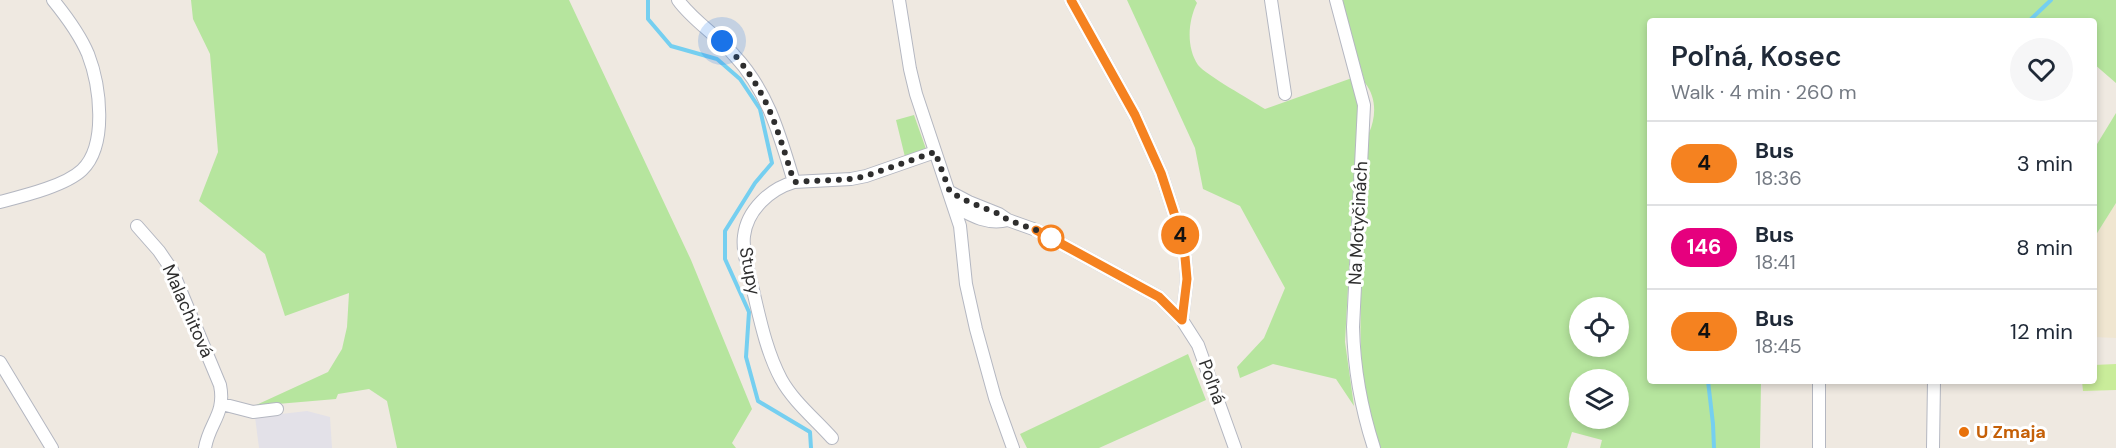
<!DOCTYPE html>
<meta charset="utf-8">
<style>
:root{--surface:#fff;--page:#f6f6f7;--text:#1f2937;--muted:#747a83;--line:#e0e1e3}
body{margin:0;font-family:"DM Sans",sans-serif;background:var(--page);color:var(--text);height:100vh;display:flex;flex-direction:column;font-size:22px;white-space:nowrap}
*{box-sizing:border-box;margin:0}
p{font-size:20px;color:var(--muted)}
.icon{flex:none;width:33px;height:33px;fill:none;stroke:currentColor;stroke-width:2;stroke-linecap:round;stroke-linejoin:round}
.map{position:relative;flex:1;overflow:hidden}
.drawer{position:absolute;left:1647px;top:18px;width:450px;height:366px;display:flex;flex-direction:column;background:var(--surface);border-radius:6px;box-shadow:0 3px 9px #0003}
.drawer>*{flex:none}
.badge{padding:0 12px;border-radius:20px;font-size:21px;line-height:39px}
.controls{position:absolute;left:1569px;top:297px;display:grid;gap:12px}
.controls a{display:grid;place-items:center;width:60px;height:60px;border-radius:50%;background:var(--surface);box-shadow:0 3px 9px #0003;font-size:30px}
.you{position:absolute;width:30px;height:30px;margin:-15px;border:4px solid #fff;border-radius:50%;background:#1a73e8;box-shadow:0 0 0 9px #1a73e833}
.map>.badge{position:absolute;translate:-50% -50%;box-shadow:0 0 0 3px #fff}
.round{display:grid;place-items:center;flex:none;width:63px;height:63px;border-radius:32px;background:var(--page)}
.head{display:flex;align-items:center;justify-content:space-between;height:102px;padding:0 24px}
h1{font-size:28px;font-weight:600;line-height:45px}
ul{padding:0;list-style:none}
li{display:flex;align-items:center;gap:18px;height:84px;padding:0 24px;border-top:2px solid var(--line)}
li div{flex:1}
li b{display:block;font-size:22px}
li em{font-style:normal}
li .badge{min-width:66px;font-weight:700;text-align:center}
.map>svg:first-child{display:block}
.industrial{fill:#e3e1e8}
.education{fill:#f0e6d1}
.green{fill:#b6e59e;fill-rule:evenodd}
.pitch{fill:#c9ec9a}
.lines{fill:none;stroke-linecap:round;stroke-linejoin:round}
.stream{stroke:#75cff0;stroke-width:4}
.minor-casing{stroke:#b4b7c1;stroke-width:14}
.minor{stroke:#fff;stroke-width:12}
.line-casing{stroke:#fff;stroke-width:14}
.line{stroke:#f58220;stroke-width:9}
.walk{stroke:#2e2e2e;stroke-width:6;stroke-dasharray:0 10.8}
.stop-dot{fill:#fff;stroke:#f58220;stroke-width:3}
.food-dot{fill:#e8710a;stroke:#fff;stroke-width:2}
.labels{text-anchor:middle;stroke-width:6;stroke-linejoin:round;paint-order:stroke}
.street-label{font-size:18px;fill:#2e2e2e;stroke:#fff}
.food-label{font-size:18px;font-weight:bold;fill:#c56008;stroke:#fff;text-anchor:start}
</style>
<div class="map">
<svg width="2116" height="448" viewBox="0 0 2116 448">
<rect width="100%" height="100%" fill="#efe9e1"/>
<!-- industrial -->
<path class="industrial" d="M307,411L330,417L332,448H259L255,417Z"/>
<!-- education -->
<path class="education" d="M2116,203V338L2094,337V238Z"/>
<!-- green -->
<path class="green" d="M191,0H569L691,260L752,409L732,443L736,448H397L387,401L369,389L338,394L336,399L254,406L328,372L342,349L347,327L349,293L285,316L265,254L199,201L218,152L210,54L193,19Z
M1127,0H1195L1197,3C1188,21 1186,47 1198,65C1206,75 1251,100 1265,109L1352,78L1358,104L1345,342L1354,406L1336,379L1273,364L1240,378L1237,367L1264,338L1285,288L1240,206L1203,189L1195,148Z
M1342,0H2116V83L2094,64V21H1650V381H1761L1760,448H1600L1602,440L1572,432L1567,448H1381C1355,388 1360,317 1363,253C1365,213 1367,173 1369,133C1376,117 1377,98 1365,83ZM1580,308H1618V346H1580ZM1580,380H1618V418H1580Z
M2116,113V203L2094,238V149Z
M914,115L926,149L905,157L896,120Z
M1188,354L1206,400L1099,448H1027L1020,434Z"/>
<!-- pitch -->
<path class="pitch" d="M2116,364V390L2083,391L2082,381H2094V365Z"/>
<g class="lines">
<!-- stream -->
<path class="stream" d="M648,0V19L671,46L717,59L740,79L760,109L772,163L755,183L725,231V259L749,312L746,357L758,401L810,432L811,448
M2029,21L2051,0
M1708,381L1713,424L1714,448"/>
<!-- minor casing -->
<g class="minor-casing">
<path id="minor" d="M678,0C693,21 717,35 734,55C768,91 780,136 794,182C770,189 747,210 744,236C742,251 748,267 751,282C759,314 765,349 781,379C793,401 815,419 832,438
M899,0L910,69L916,94L960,226L966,284L976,329L995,398L1013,448
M1071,0L1135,115L1161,173L1177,222L1185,257L1187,279L1182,320
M1271,0L1285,94
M1336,0L1364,105L1353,327C1354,369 1361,408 1374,448
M794,182L851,179L866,176L935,152
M950,192L969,202L999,214L1008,220L1036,230L1159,297L1182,320L1198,345L1235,448
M0,202C23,196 65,186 82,170C108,145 100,85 88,54C80,35 66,16 53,0
M954,206C972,216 987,225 1008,220
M137,226L159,251L172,270L220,385C226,414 209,423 205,448
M0,362L52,448
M222,404L253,412L277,409
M1819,448V381
M1933,448L1934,381"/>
</g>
<!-- minor -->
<use href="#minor" class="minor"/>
</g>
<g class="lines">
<!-- line casing -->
<g class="line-casing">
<path id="line" d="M1036,230L1159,297L1182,320L1187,279L1185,257L1177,222L1161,173L1135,115L1071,0"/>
</g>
<!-- line -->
<use href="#line" class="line"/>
<!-- walk -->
<path class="walk" d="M722,41C767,88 775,122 794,182L851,179L866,176L935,152L950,192L969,202L999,214L1008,220L1036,230L1055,240L1051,238"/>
</g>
<!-- markers -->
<circle class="stop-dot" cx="1051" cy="238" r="12"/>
<circle class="food-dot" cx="1964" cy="432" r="6"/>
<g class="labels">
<!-- street labels -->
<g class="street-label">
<text transform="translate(1358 223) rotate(-87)" y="6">Na Motyčinách</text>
<text transform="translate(750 271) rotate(79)" y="6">Stupy</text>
<text transform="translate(188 311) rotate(66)" y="6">Malachitová</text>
<text transform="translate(1212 382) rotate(70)" y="6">Poľná</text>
</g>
<!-- food labels -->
<g class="food-label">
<text x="1976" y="438">U Zmaja</text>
</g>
</g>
</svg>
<div class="controls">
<a><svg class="icon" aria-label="locate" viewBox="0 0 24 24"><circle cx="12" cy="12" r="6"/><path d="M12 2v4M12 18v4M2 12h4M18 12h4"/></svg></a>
<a><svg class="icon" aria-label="layers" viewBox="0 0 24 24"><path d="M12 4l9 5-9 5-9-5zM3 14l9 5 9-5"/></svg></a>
</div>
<div class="you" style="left:722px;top:41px"></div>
<b class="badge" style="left:1180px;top:235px;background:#f58220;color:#111">4</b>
<section class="drawer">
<div class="head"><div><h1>Poľná, Kosec</h1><p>Walk · 4 min · 260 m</p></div><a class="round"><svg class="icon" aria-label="heart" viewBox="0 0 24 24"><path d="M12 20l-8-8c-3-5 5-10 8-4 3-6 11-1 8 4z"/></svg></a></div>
<ul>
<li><span class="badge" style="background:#f58220;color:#111">4</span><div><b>Bus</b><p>18:36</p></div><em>3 min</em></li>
<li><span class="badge" style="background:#e6007e;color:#fff">146</span><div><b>Bus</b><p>18:41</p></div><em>8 min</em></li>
<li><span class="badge" style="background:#f58220;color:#111">4</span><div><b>Bus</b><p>18:45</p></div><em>12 min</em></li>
</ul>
</section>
</div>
